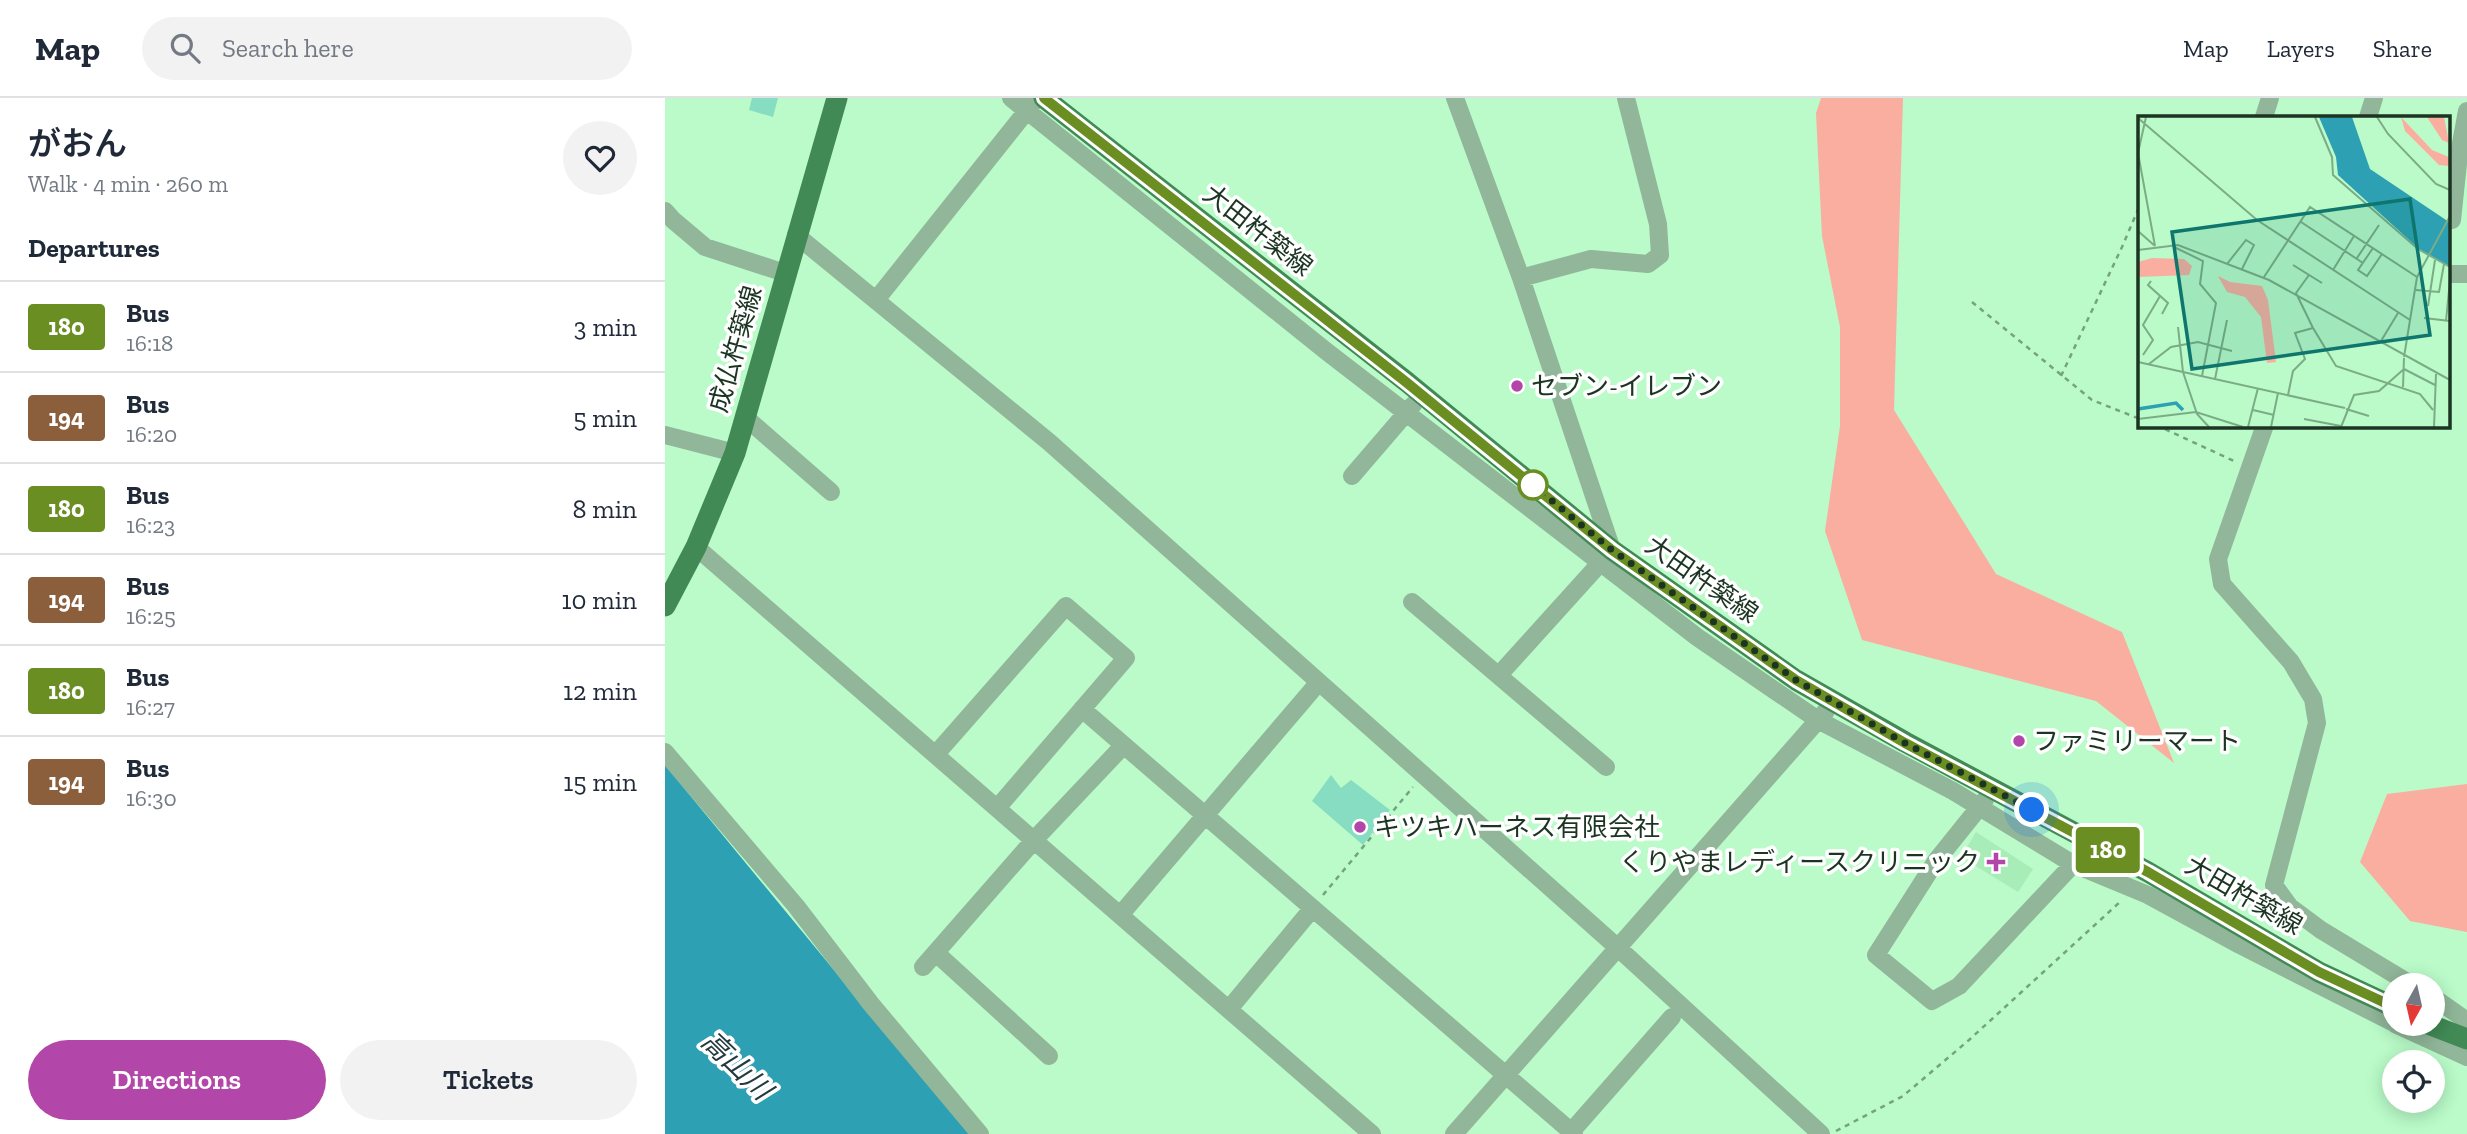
<!DOCTYPE html>
<meta charset="utf-8">
<style>
:root{--surface:#fff;--page:#f2f2f3;--text:#1f2937;--muted:#747a83;--line:#e0e1e3;--accent:#b247a9}
body{margin:0;font-family:"Zilla Slab","Noto Sans JP",serif;background:var(--page);color:var(--text);height:100vh;display:flex;flex-direction:column;font-size:26px;white-space:nowrap}
*{box-sizing:border-box;margin:0}
p{font-size:23px;color:var(--muted)}
.icon{flex:none;width:38px;height:38px;fill:none;stroke:currentColor;stroke-width:2;stroke-linecap:round;stroke-linejoin:round}
.map{position:relative;flex:1;overflow:hidden}
.details{display:flex;flex-direction:column;background:var(--surface);width:665px}
.details>*{flex:none}
.badge{padding:0 14px;border-radius:5px;font-size:24px;line-height:46px}
.needle{width:46px;rotate:188deg}
.controls{position:absolute;left:1717px;top:875px;display:grid;gap:14px}
.controls a{display:grid;place-items:center;width:63px;height:63px;border-radius:50%;background:var(--surface);box-shadow:0 4px 18px #0003;font-size:35px}
.you{position:absolute;width:35px;height:35px;margin:-18px;border:5px solid #fff;border-radius:50%;background:#1a73e8;box-shadow:0 0 0 10px #1a73e833}
.map>.badge{position:absolute;translate:-50% -50%;box-shadow:0 0 0 4px #fff}
h2{padding:0 28px;font-size:26px;line-height:63px}
.round{display:grid;place-items:center;flex:none;width:74px;height:74px;border-radius:37px;background:var(--page)}
.overview{display:flex;align-items:center;justify-content:space-between;height:119px;padding:0 28px}
h1{font-size:33px;font-weight:600;line-height:52px}
.action{display:flex;gap:14px;margin-top:auto;padding:14px 28px}
.action a{flex:1;height:80px;border-radius:42px;background:var(--accent);color:#fff;font-size:28px;font-weight:600;line-height:80px;text-align:center}
.action a+a{background:var(--page);color:var(--text)}
ul{padding:0;list-style:none}
li{display:flex;align-items:center;gap:21px;height:91px;padding:0 28px;border-top:2px solid var(--line)}
li div{flex:1}
li b{display:block;font-size:26px}
li em{font-style:normal}
li .badge{min-width:77px;font-weight:700;text-align:center}
header{display:flex;align-items:center;gap:42px;box-sizing:border-box;height:98px;padding:0 35px;background:var(--surface);border-bottom:2px solid var(--line)}
header strong{font-size:33px}
nav{display:flex;gap:38px;margin-inline-start:auto;font-size:24px}
.search{width:490px;height:63px;background:var(--page);display:flex;align-items:center;gap:18px;box-sizing:border-box;padding:0 24px;border-radius:38px;color:var(--muted);font-size:26px}
main{display:flex;flex:1;min-height:0}
.map>svg:first-child{display:block}
.built{fill:#a8edb8}
.green{fill:#faaea0}
.water{fill:#2da0b3}
.building{fill:#87ddc1}
.lines{fill:none;stroke-linecap:round;stroke-linejoin:round}
.path{stroke:#74a37f;stroke-width:2.5;stroke-dasharray:5 5;stroke-linecap:butt}
.minor{stroke:#91b699;stroke-width:18}
.major{stroke:#418a56;stroke-width:21}
.line-casing{stroke:#fff;stroke-width:16}
.line{stroke:#6b8e23;stroke-width:10}
.walk{stroke:#1c3522;stroke-width:7;stroke-dasharray:0 12.6}
.poi-dot{fill:#b247a9;stroke:#fff;stroke-width:2.5}
.stop-dot{fill:#fff;stroke:#6b8e23;stroke-width:3.5}
.labels{text-anchor:middle;stroke-width:7;stroke-linejoin:round;paint-order:stroke}
.street-label{font-size:26px;fill:#1c3522;stroke:#fff}
.poi-label{font-size:26px;fill:#1c3522;stroke:#fff;text-anchor:start}
.water-label{font-size:28px;font-style:italic;fill:#233b40;stroke:#fff}
.inset-river{fill:none;stroke:#2da0b3;stroke-width:3.5}
.inset-road{fill:none;stroke:#7bac86;stroke-width:2}
.view{fill:#0f766e;fill-opacity:0.15;stroke:#0f766e;stroke-width:3.5}
.inset-edge{fill:none;stroke:#1c3522;stroke-width:3.5}
</style>
<header>
<strong>Map</strong>
<div class="search"><svg class="icon" aria-label="search" viewBox="0 0 24 24"><circle cx="10" cy="10" r="6"/><path d="M15 15l6 6"/></svg>Search here</div>
<nav><a>Map</a><a>Layers</a><a>Share</a></nav>
</header>
<main>
<section class="details">
<div class="overview"><div><h1>がおん</h1><p>Walk · 4 min · 260 m</p></div><a class="round"><svg class="icon" aria-label="heart" viewBox="0 0 24 24"><path d="M12 20l-8-8c-3-5 5-10 8-4 3-6 11-1 8 4z"/></svg></a></div>
<h2>Departures</h2>
<ul>
<li><span class="badge" style="background:#6b8e23;color:#fff">180</span><div><b>Bus</b><p>16:18</p></div><em>3 min</em></li>
<li><span class="badge" style="background:#8b5e3c;color:#fff">194</span><div><b>Bus</b><p>16:20</p></div><em>5 min</em></li>
<li><span class="badge" style="background:#6b8e23;color:#fff">180</span><div><b>Bus</b><p>16:23</p></div><em>8 min</em></li>
<li><span class="badge" style="background:#8b5e3c;color:#fff">194</span><div><b>Bus</b><p>16:25</p></div><em>10 min</em></li>
<li><span class="badge" style="background:#6b8e23;color:#fff">180</span><div><b>Bus</b><p>16:27</p></div><em>12 min</em></li>
<li><span class="badge" style="background:#8b5e3c;color:#fff">194</span><div><b>Bus</b><p>16:30</p></div><em>15 min</em></li>
</ul>
<div class="action"><a>Directions</a><a>Tickets</a></div>
</section>
<div class="map">
<svg width="1802" height="1036" viewBox="0 0 1802 1036">
<rect width="100%" height="100%" fill="#bafbc9"/>
<!-- built -->
<path class="built" d="M1311,734L1368,771L1353,794L1296,759Z"/>
<!-- green -->
<path class="green" d="M1156,0H1238L1229,312L1331,476L1457,534L1509,665L1431,603L1197,542L1160,433L1175,328V229L1157,138L1151,15Z
M1802,686V834L1745,823L1695,764L1722,696Z"/>
<!-- water -->
<path class="water" d="M0,667L304,1036H0Z"/>
<!-- building -->
<path class="building" d="M87,0H113L108,19L84,12Z
M666,677L676,690L686,682L725,712L698,747L647,703Z"/>
<g class="lines">
<!-- path -->
<path class="path" d="M1307,204L1427,302L1475,321
M1396,278L1457,149L1475,107
M1491,327L1569,363
M658,797L748,689
M1171,1033L1238,998L1304,942L1456,803"/>
<!-- minor -->
<path class="minor" d="M346,0L661,253L827,381L1032,539L1109,592L1153,622L1288,693L1408,766L1483,797L1575,847L1729,925
M790,0L856,180L926,161L983,166L995,157L993,126L961,0
M1599,19L1605,0
M1703,19L1709,0
M0,113L8,122L40,149L120,175
M1787,122L1794,56L1802,13
M131,137L384,344L952,849L1156,1036
M1783,176H1802
M211,202L368,5
M80,319L166,394
M1600,327L1553,461L1557,486L1626,564L1648,601L1652,625L1609,787L1625,809L1656,832L1747,887
M0,337L70,355
M687,378L748,307
M31,449L707,1036
M747,504L941,669
M834,577L947,452L856,180
M417,611L909,1036
M0,654L131,808L206,906L315,1036
M271,656L401,508L461,560L333,709
M1320,702L1271,763L1211,857L1267,903L1294,888L1428,745
M456,816L654,584
M271,855L384,958
M258,869L370,741L458,648
M1768,899L1802,923
M564,911L647,811
M1730,926L1802,959
M906,1034L1007,919
M789,1036L1161,613"/>
<!-- major -->
<path class="major" d="M379,0L742,284L947,452L1131,582L1240,644L1483,774L1654,874L1729,909
M0,508L31,449L70,355L172,0
M1763,926L1802,941"/>
</g>
<g class="lines">
<!-- line casing -->
<g class="line-casing">
<path id="line" d="M379,0L741,284L947,452L1131,582L1240,645L1483,774L1654,874L1729,909"/>
</g>
<!-- line -->
<use href="#line" class="line"/>
<!-- walk -->
<path class="walk" d="M868,387L863,383L947,452L1131,582L1240,645L1367,712"/>
</g>
<!-- markers -->
<g class="poi-dot">
<circle cx="852" cy="288" r="7"/>
<circle cx="1354" cy="643" r="7"/>
<circle cx="695" cy="729" r="7"/>
<path d="M1327.5 753.5h7v7h7v7h-7v7h-7v-7h-7v-7h7z"/>
</g>
<circle class="stop-dot" cx="868" cy="387" r="14"/>
<g class="labels">
<!-- street labels -->
<g class="street-label">
<text transform="translate(593 132) rotate(38)" y="9">大田杵築線</text>
<text transform="translate(70 251) rotate(-74)" y="9">成仏杵築線</text>
<text transform="translate(1037 481) rotate(35)" y="9">大田杵築線</text>
<text transform="translate(1579 797) rotate(30)" y="9">大田杵築線</text>
</g>
<!-- poi labels -->
<g class="poi-label">
<text x="866" y="297">セブン-イレブン</text>
<text x="1368" y="652">ファミリーマート</text>
<text x="709" y="738">キツキハーネス有限会社</text>
<text x="1315" y="773" text-anchor="end">くりやまレディースクリニック</text>
</g>
<!-- water labels -->
<g class="water-label">
<text transform="translate(72 967) rotate(44)" y="10">高山川</text>
</g>
</g>
<!-- overview -->
<g transform="translate(1473 18)">
<rect width="312" height="312" fill="#bafbc9"/>
<path d="M263,1L294,34L311,41V50L301,49L267,15ZM289,1H306L311,27L304,24ZM14,142L46,143L54,150L51,159L0,161V146ZM80,160L92,166L124,170L130,184L138,246L129,247L123,201L107,181L89,176Z" fill="#faaea0"/>
<path d="M181,1H214L232,53L311,106V150L281,133L200,59L198,41Z" fill="#2da0b3"/>
<path class="inset-river" d="M0,293L38,287L45,294"/>
<path class="inset-road" d="M8,1L0,37L17,130M177,1L194,41L195,59L280,133L312,151M239,1L250,18L298,68L312,74M0,2L119,104L272,204M163,106L225,147M0,115L17,130M36,131L65,145L62,168L78,187L64,260M235,132L220,154L229,160L244,138M0,134L40,129L131,164L312,264M219,142L241,109M89,148L108,124L116,129L104,153M155,149L184,167M195,154L216,120M171,159L158,177L175,212M126,161L172,91L279,161M13,165L10,169L30,187L24,198M278,174L301,176L306,148M290,190L297,144M286,202L312,205M308,205L312,164M40,211L45,256L59,298L71,311M243,225L260,197M5,239L15,224L5,209L22,180M266,241L279,161L312,100M0,246L207,292M11,248L33,231L60,226L94,235M266,253L297,269M77,263L89,204M265,271L266,242M150,279L155,255L167,243L157,217L175,212L198,250L282,278L295,294M208,293L231,300M115,294L136,299M0,303L58,296L105,311M166,303L203,310M110,311L120,272M133,311L140,277M203,311L216,279L241,275L266,253M296,311L298,258"/>
<path class="view" d="M272,83L292,219L54,253L34,116Z"/>
<rect width="312" height="312" class="inset-edge"/>
</g>
</svg>
<div class="controls">
<a><svg class="needle" viewBox="-14 -14 28 28"><path d="M0-13l5 13h-10z" fill="#e53935"/><path d="M0 13l5-13h-10z" fill="#747a83"/></svg></a>
<a><svg class="icon" aria-label="locate" viewBox="0 0 24 24"><circle cx="12" cy="12" r="6"/><path d="M12 2v4M12 18v4M2 12h4M18 12h4"/></svg></a>
</div>
<div class="you" style="left:1367px;top:712px"></div>
<b class="badge" style="left:1443px;top:752px;background:#6b8e23;color:#fff">180</b>
</div>
</main>
